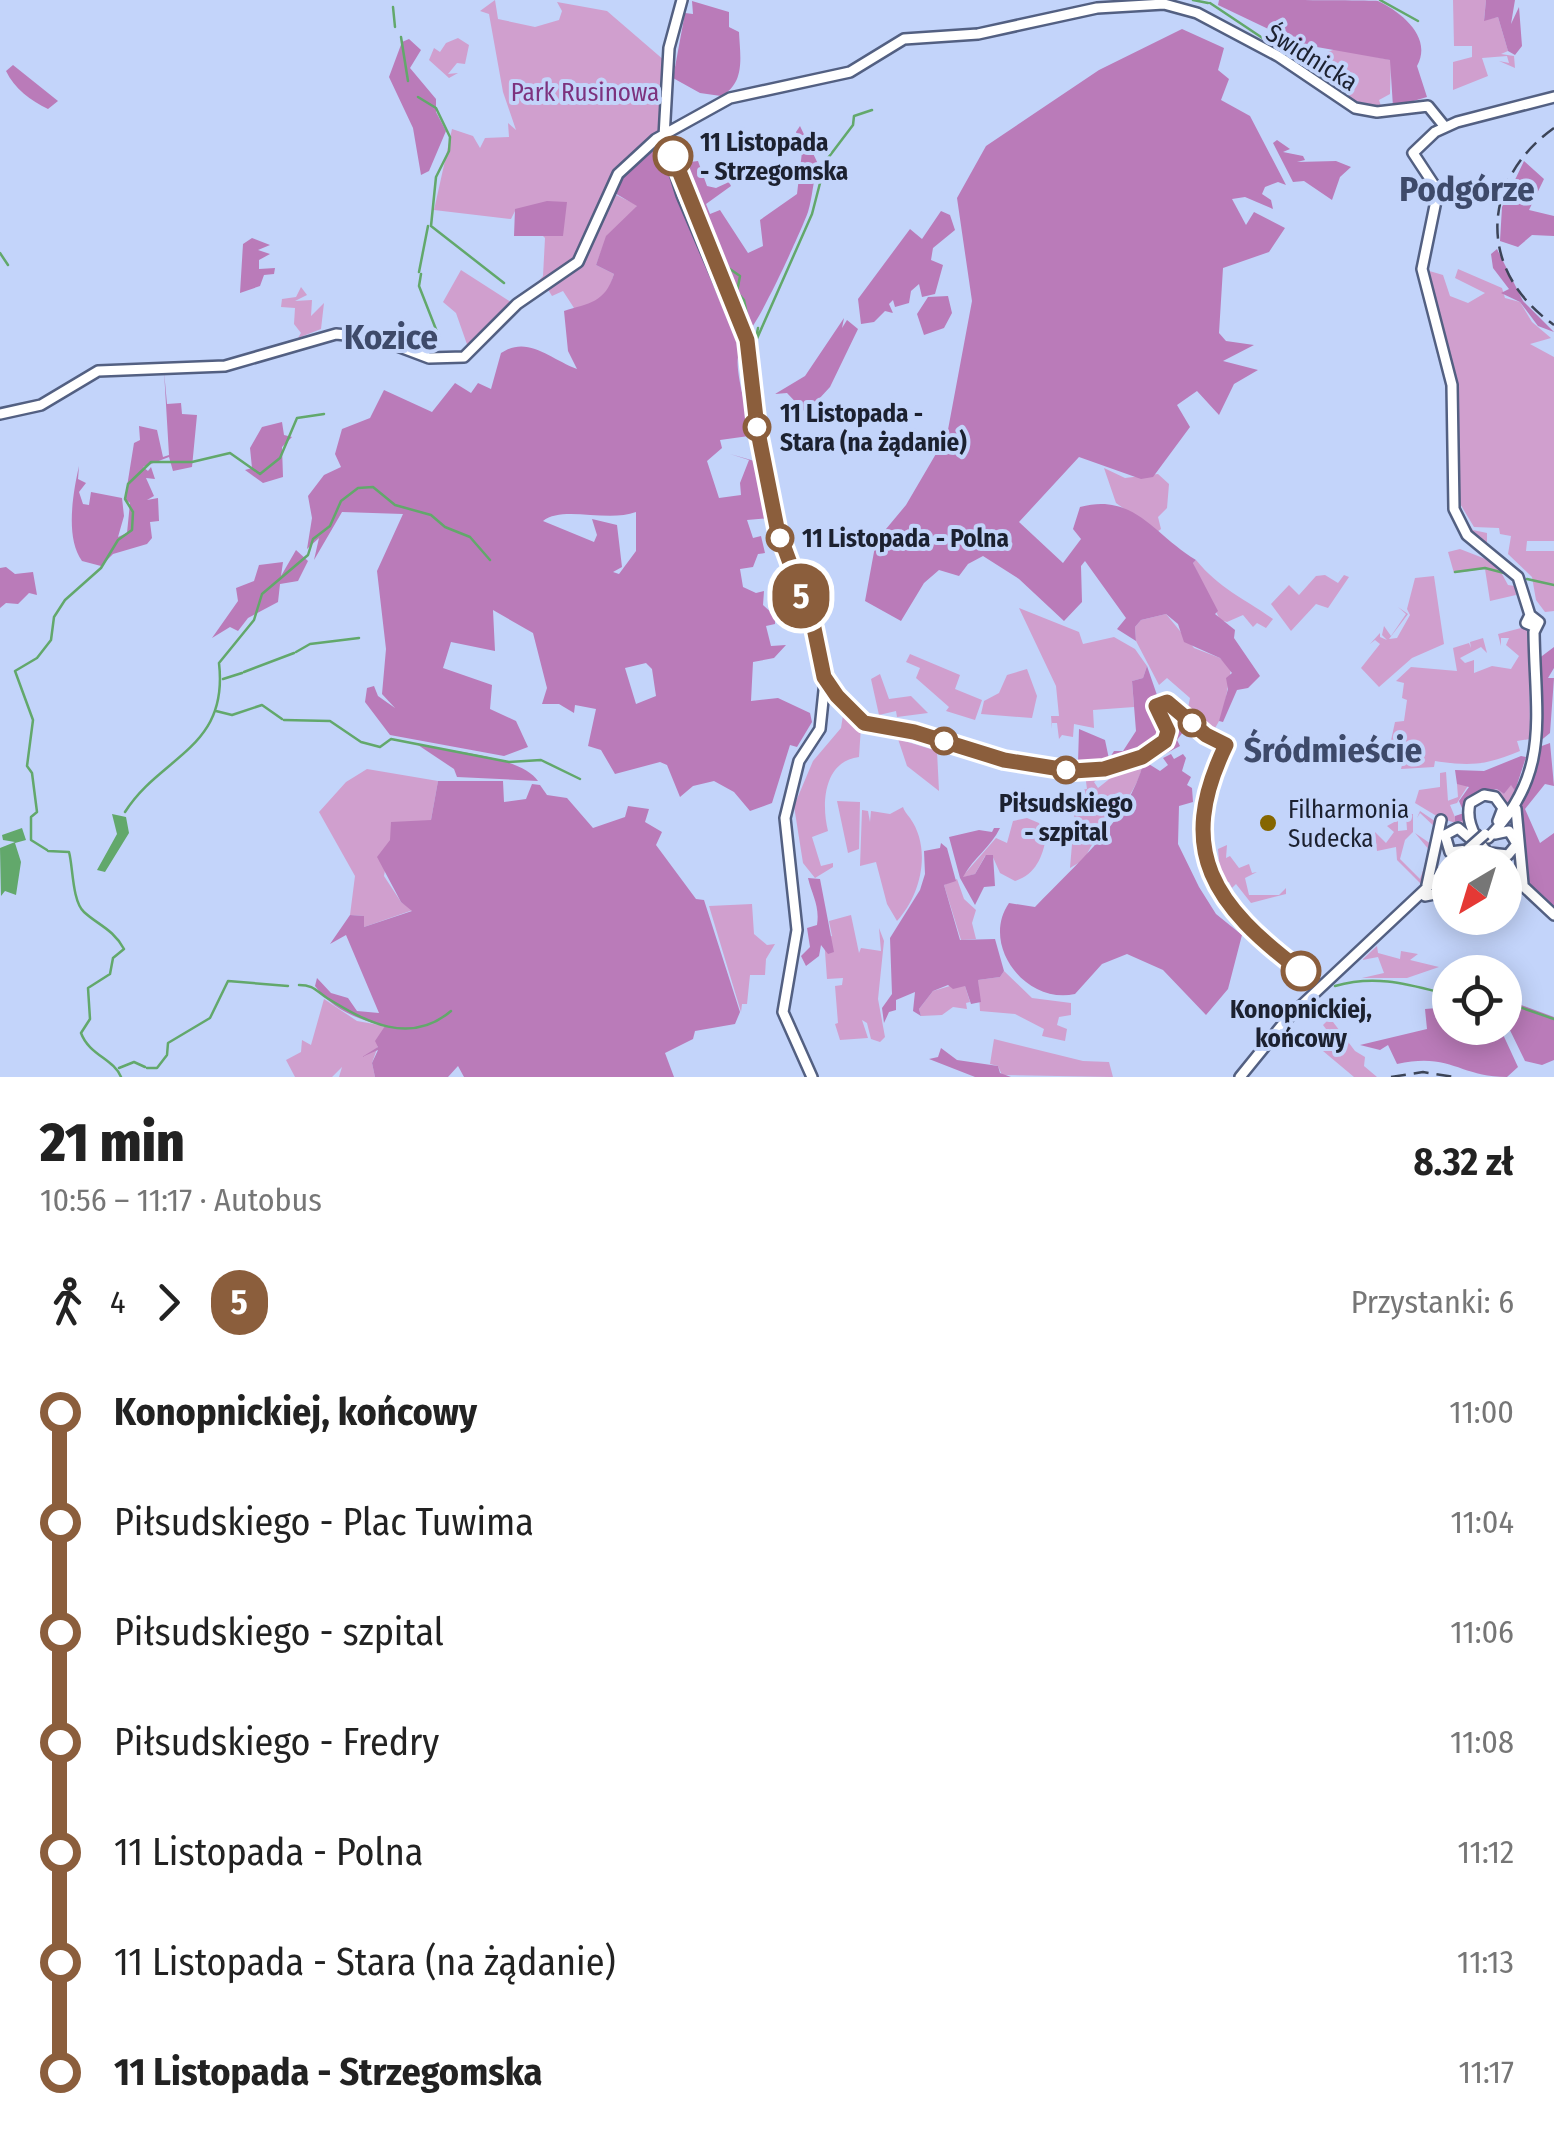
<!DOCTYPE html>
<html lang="pl">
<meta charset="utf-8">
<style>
:root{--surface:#fff;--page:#f2f2f2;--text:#222;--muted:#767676}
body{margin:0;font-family:"Fira Sans Condensed",sans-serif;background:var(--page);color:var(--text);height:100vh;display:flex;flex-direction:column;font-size:38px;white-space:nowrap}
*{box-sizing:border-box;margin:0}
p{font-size:32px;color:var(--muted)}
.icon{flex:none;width:55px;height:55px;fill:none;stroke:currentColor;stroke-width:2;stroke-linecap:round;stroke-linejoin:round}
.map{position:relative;height:1077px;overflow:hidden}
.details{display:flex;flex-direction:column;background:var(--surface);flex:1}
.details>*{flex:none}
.badge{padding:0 20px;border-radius:32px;font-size:35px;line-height:65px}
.needle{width:65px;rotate:218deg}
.controls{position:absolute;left:1432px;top:845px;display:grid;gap:20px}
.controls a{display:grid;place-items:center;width:90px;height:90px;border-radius:50%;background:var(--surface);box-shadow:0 5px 25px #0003;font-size:50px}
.map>.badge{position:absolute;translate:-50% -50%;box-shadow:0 0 0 5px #fff}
.legs{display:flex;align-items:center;gap:15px;height:110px;padding:0 40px;font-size:32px}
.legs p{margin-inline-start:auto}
.overview{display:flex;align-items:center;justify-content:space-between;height:170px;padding:0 40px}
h1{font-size:55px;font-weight:800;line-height:75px}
ul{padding:0 40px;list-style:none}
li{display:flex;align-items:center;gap:35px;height:110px;font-size:38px}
li i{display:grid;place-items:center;width:15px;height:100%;margin:0 12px;background:currentColor}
li i::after{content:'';width:25px;height:25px;margin:-12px;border:8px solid;border-radius:50%;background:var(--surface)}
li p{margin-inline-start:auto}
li:first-child i{background:linear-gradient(#0000 50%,currentColor 0)}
li:last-child i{background:linear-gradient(currentColor 50%,#0000 0)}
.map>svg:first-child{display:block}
.green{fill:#d09fce}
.forest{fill:#ba7bb9;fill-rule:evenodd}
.water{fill:#62a86b}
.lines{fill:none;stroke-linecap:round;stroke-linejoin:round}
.stream{stroke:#62a86b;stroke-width:2.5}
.major-casing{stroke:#536082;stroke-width:14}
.major{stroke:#fff;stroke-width:9}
.rail{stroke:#3c4457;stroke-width:2.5;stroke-dasharray:15 8;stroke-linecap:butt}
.major-bridge-casing{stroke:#536082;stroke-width:14;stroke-linecap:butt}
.major-bridge{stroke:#fff;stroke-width:9}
.line-1-casing{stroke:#fff;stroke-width:22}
.line-1{stroke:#8b5e3c;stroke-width:15}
.stop-1-dot{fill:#fff;stroke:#8b5e3c;stroke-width:5}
.poi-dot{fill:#856600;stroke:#c3d4fa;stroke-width:4}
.labels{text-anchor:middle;stroke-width:8;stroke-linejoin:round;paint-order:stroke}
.street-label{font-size:25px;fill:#1c2130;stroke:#c3d4fa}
.park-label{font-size:25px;fill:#7d327e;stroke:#c3d4fa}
.stop-label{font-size:25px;font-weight:bold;fill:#1c2130;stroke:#c3d4fa;text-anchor:start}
.poi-label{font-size:25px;fill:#1c2130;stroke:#c3d4fa;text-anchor:start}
.district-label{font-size:35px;font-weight:bold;fill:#3e4a6a;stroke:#c3d4fa}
</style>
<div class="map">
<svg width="1554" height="1077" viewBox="0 0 1554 1077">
<rect width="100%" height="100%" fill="#c3d4fa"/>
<!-- green -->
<path class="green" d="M495,0L498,19L535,27L559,20L562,11L557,2L607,11L665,61L660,132L633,158L580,253L532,289L543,276L545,238L516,209L511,219L434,210L452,129L473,136L480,148L485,138L509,137L508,123L516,130L503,92L489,14L480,11Z
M1453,0H1486L1484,20L1498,17L1508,51L1501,54L1514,56L1515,68L1499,61L1509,63L1507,56L1482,58L1488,76L1453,90V62L1472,57V46H1454Z
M458,38L469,45L465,64L457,63L448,74L458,73L449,78L429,60L434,48L440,52L446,43Z
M1336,49L1391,60L1390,94L1379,100L1381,106L1349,100V87L1327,52Z
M612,193L637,205L636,211L607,236L596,265L614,274L608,292L586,309L574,308L563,291L552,296L547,288L586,255Z
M1424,249L1426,270L1443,275L1450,296L1468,303L1485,293L1455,278L1458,269L1502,288L1505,298L1520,302L1532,322L1551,338L1530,344L1554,357V541H1527L1526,551H1554V611L1545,612L1536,600L1532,577L1508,554L1511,536L1500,534L1499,528L1474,527L1459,502L1456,483L1460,510L1473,530L1487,533V544C1472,537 1460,521 1455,503C1446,468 1458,429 1454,394C1449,344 1422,300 1424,249Z
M461,270L514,304L469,350L456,313L443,302Z
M301,287L307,295L295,301L312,300L311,316L324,303L321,329L298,338L301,333L294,324L295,308L281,307L282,299L296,297Z
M1104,468L1125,478L1158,474L1169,484L1167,508L1158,517L1161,529L1157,532L1116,503Z
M1460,549L1496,563L1508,585L1515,586L1516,595L1490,601L1485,569L1454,573L1448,552Z
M1196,560C1221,590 1242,597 1273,619L1266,628L1257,623L1253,627L1243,615L1227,622L1220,620L1193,563Z
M1325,575L1338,583L1344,575L1349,577L1328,608L1316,604L1291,631L1271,604L1289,585L1299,595L1316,576Z
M1434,576L1444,644L1412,658L1379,687L1361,668L1380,644L1375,640L1370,644L1380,633V637L1387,640L1382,635L1384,626L1391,636L1406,614L1398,607L1408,614L1389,639L1397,638L1410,615L1407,609L1415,578Z
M1019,608L1079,632L1083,644L1114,637L1135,649L1147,666L1143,678L1132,681L1134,707L1093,710L1094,728L1074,724L1073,737L1062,735L1059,739L1057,723H1052V729L1051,716H1059L1056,686Z
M1166,614L1194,648L1220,658L1231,669L1223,714L1214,730L1187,713L1190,698L1167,678L1159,685L1136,641L1135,627L1141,620Z
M1525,627L1529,632L1530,739L1517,741L1520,751C1484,766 1469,766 1435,761L1434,767L1401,769L1406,750L1390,745L1395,722L1404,721L1407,700L1402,698L1404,683L1396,681L1411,667L1457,671L1453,648L1469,643L1471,648L1470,642L1483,638L1487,653L1481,647L1460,658L1465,663L1474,660V673L1492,666L1511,669L1519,656L1506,645L1509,638H1501V646L1498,634Z
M910,654L960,675L955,689L982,700L975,720L946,711L949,707L916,678L920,668L906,662Z
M1027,669L1037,696L1032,718L981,714L984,701L999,693L1007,675Z
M880,674L889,699L911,696L928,713L897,717L896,711L879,715L871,679Z
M844,709L861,726L859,757C824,761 821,803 828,831L812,837L821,866L833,863V867L815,878L803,863L794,806L813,761L841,728Z
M898,739L937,751L939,791L907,766Z
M367,769L438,781L431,820L390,840L384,876L401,902L413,910L364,927V916L350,915L355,876L319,812L346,782Z
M1142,769C1130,808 1097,827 1085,859L1070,868L1075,808L1082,798L1081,790L1087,789L1085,774H1105L1094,782L1098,788L1117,773Z
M1446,772L1448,801L1434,806L1458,797L1457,784H1469L1457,803L1450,805L1457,822L1462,821C1479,790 1471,805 1497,789L1504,794L1511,784L1515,791L1522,780L1504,811L1493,795L1472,800L1467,812L1471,828L1440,818L1415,803L1419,790L1440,787V773Z
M837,801L860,802L859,849L848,853Z
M903,807C904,811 907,814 910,818C932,849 921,895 897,921L887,904L876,862L860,866L862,810L868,811L870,822L871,811L890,814Z
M1420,811L1442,826C1430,868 1426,887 1393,917H1388L1406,905L1422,885L1397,860L1396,847L1377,851L1375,832L1386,843L1394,832L1387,826L1398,820V831L1407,830L1406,815L1413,814V832L1405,840L1400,859L1420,879L1430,851L1415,833L1431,844L1437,829L1420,813L1417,818Z
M1027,818L1039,823L1046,837C1043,857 1035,875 1015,881L1000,873L992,855L985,856L975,874L961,878L996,838L1007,843L1013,821Z
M1227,845L1226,858L1230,856L1239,868L1249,864L1252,873L1257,872L1245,878L1249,895H1279L1286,888V894L1251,903L1236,884L1232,888L1229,882L1221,883L1210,860H1219L1218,849Z
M957,879L964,899L976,910L972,923L976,939L961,940L944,885Z
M752,904L754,934L767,945L775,944L766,959L765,975H750L747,1004H742L741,1012L709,906Z
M851,915L859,953L861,948L881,951L879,928L884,941L878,999L885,1037L880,1042L871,1039L867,1023L862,1020L868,1038L840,1040L835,1024L838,1023L835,986L842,985L843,978L827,979L824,938L832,936L829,921Z
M1377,946L1378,953L1400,959L1401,951L1418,954L1410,960L1439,967L1407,978H1362L1384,973L1378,957L1362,960Z
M1004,971L1032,998L1071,1003V1015L1059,1017L1057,1025L1067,1029L1065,1041L1042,1036L1044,1029L1015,1014L980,1011L978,980L1000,977Z
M960,983L965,986L970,1002L966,1003L967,1009L953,1007L942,1015L921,1016L919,1009L933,991Z
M324,999L357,1021L385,1026L372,1063L375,1077H339L342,1067L332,1077H295L286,1060L301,1052L302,1040L311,1045Z
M1330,1018L1355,1051L1365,1057L1364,1066L1377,1077H1354L1323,1051L1328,1042L1321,1034L1326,1029L1323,1025Z
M994,1039L1083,1061L1109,1062L1113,1077L1002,1075L998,1066L990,1064Z"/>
<!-- forest -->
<path class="forest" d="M1219,0C1241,0 1366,0 1378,1C1401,12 1433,37 1417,66L1427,97L1393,107L1390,60L1300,44L1218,5Z
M1486,0H1515L1511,24L1519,7L1522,46L1515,55L1508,51L1498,17L1484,21Z
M692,1L729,12V27L739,32C740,56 746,83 721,96L700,93L673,78L685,13L693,14Z
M1182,29L1224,48L1218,70L1229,79L1221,100L1250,116L1286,185L1278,182L1265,187L1262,194L1271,200L1273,209L1245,197L1232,199L1246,225L1254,212L1285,228L1269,252L1223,268L1219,333L1226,341L1254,345L1223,361L1258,370L1234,384L1219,415L1197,391L1177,405L1190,427L1153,477L1141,479L1079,457L1019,522L1063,563L1081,539L1073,529L1080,507C1134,492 1154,535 1196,560L1193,563L1218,611L1215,614L1235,630L1234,638L1260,676L1248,688L1237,690L1223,722L1219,721L1228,689L1226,678L1232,673L1220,658L1184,642L1178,624L1166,614L1141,620L1135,627L1136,641L1117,629L1126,618L1085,561L1081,566L1082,602L1064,621L1019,579L983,556L968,564L959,576L939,570L924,583L901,621L865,601L876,541L906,505L947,435L972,301L957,198L986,146L1099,70Z
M409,39L421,50L410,68L436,99V112L446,131L429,171L421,175L413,128L389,77L402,42Z
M13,65L58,101L48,109C31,101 14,88 6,71Z
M800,126L819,166C812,182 813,196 808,212C802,229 759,324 747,333C737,273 669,196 679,139L690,162L698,161L707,186L716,188L729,182L731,186L706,204L710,214L720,210L748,253L763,246L760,220L797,194L802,152L796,132Z
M1277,140L1290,149L1283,152L1303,156L1305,160L1297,162L1336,161L1351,167L1340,177L1332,200L1304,181L1293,182L1273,143Z
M660,145L734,320L745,357H738C735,372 749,425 756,435L720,440L722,448L707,461L719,498L741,495L740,483L749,460L730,454L758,462L771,518L747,520L753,538L761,536L765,553L758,554L753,567L740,569L743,587L756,593L764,591L763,605L775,616V624L766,626L771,646L786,645L774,658L753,662L751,701L778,698L810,713L812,722L797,747L790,745L772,803L750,811L734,792L714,781L693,786L680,797L667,765L660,762L615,774L601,750L588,746L596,709L575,705L574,713L559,704H542L547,688L533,633L493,610L495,651L451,642L443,668L492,685L490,709L516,721L528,747L504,756L390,735L365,702L367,688L374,686L378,696L395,708L382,694L386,649L377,571L403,514L342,512L314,560L319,538L307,549L312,518L308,496L324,475L341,467L335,454L342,429L370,418L384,390L432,412L455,383L471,393L478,383L491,389L501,353C528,335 550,359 577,369L568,351L564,311C589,303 605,303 614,274L596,265L606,236L637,206L613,192L625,168ZM636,512V551L619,574L613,572L622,567L617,525L592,519L597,535L594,542L543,521C563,505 607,523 636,512ZM646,663L652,669L656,696L636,704L625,668Z
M1524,161L1544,179L1529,210L1554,216V236L1532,235L1518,247L1500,241L1502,207Z
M547,201L567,202L563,236H514L515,209Z
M941,211L950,215L955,230L933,248L931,260L943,265L935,294L922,297L919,284L911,291L909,303L895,307L893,300L889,304L893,313L885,311L874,322L861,324L858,299L910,229L922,239Z
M252,238L270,245L258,250L270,254L259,260V269L275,268L274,274L264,275L260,286L240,293L243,244Z
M1497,249L1523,301L1554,332L1538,326L1520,302L1501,293L1509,289L1493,268L1491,254Z
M948,296L952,313L944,328L924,335L917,314L928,297Z
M844,318L842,328L847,320L858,329L830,387L806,413L787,393L775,394L805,376Z
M164,371L167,404L181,403L182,414L197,415L192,467L173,471L169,457L143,467L148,471L151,467L155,479L146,478L154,496L147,500L158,498L159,521L150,522L152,538L147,544L113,554L101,566L82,561C65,538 73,493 79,466L78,479L86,483L79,492L83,504L89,505L91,492L122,498L124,516L118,537L127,533L130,503L125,499L134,443L140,440L139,426L157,430L163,457L169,455Z
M282,422L284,435L292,437L282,447L283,477L263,483L245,470L252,468L250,448L262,427Z
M296,550L308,561L298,581L280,584L278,602L248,618L238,631L230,627L212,638L238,601L236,588L254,581L259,565L283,562L281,576Z
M6,567L15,574L33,572L37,595L29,593L18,604L6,603L0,608V568Z
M1554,647V668L1548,678H1554L1550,733L1539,742L1538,659Z
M1147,666L1158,698L1153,712L1166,731C1160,765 1092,769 1072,767L1078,763L1079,729L1105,740L1109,759L1114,751H1123L1136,731L1132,681L1143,678Z
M1165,702L1175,712L1171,719L1183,732L1177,740L1180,746L1152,761L1145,757L1164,747L1170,735L1157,708Z
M1550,743L1554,786L1545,784L1525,809L1540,843L1554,833V910L1528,885L1523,871L1518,811L1533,782L1539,747Z
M418,745C448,751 522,756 538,781L457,777L454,769Z
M1171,754L1174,759L1183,754L1186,758L1182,771L1191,777L1187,785L1192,788L1193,802L1179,806L1178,844L1199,887L1216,914L1242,935L1228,989L1206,1015L1163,970L1127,954L1102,964L1075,994C1026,1005 980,945 1009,903L1035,907C1076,864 1129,820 1144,761L1160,771L1168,765L1163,758Z
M1521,756L1526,757L1515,791L1511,785L1504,794L1497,789L1481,793L1462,821H1455V816L1464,813L1459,801L1469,787L1457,784L1455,770L1484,771Z
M438,781H503L504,802L526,799L532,784L540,785L547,795L567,798L593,828L625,817L628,806L649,809L645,822L662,832L656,845L696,899L704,900L740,1012L735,1024L695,1031L693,1039L665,1053L674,1077H464L458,1066L448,1077H375L372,1063L378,1050L362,1057L378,1047L375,1041L385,1026C358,1020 332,1009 315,986L317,978L331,993L348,998L357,1011L379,1013L346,935L330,944L350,915L364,916V927L412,911L401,902L377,857L390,840L391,822L431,820Z
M994,828H1000C991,847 974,857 963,877L975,874L986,855H993L995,886L984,887L975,905L960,878L949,837L979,830L992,832Z
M941,843L947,848L956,881L944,885L960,940L995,939L1004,971L1000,977L978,980L981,1002L971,1004L965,986L953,989L948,985L933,991L919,1009L921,1016L913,1011L915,992L896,1000V1010L889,1012L884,1023L882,1008L892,994L890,938L920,890L925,874L924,851L940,848Z
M808,878L820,879L834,952L828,954L821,945L819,956L806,966L801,956L810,947L807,928L817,925C820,906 812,895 808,878Z
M1505,999L1554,1017V1060L1542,1065L1525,1061L1505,1020Z
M1450,1007V1028H1500L1518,1067L1507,1077C1459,1077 1451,1052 1397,1064L1388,1045L1380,1050L1360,1045L1427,1029L1425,1009Z
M941,1048L957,1060L998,1066L1000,1073L1011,1077H975L929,1059L938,1057Z"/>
<!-- water -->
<path class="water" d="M112,814L126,817L129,833L105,872L97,870L117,834Z
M22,828L26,840L15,843L21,862L16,895L5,891L1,896L0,848L15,842L3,840L2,835Z"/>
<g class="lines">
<!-- stream -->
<path class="stream" d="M1193,0L1208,3
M1380,0L1418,21
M1210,3L1264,39H1285L1305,54L1323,79
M393,7L395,27
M401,37L408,81
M418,97L436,108L450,137L449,151L436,177L431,226L504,283
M828,158L853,125L854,116L872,110
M703,205L705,221L727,267L740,276L737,292L744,300L750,330
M0,253L8,265
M419,272L428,226
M421,274L419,286L439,337
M755,343L812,214L826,160
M754,348L758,328
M1455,572L1485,568L1508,574
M1527,579L1554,585
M296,652L310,644L359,638
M244,672L294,653
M223,679L242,673
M216,711L232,715L262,705L282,719
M284,720L330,721L361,742L380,747L391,739L509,762L541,760L580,779
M125,812C160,756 229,749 219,663L254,620L262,594L308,555L313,539L330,526L341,501L358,488L373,487L395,505L431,515L445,527L470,537L490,560
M47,850L31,840V817L37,812L32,773L27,766L33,720L15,671L37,658L51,640L54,617L65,600L101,568L118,540L132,530L133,512L125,499L128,484L151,462H192L230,453L260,474L280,458L297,418L324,414
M48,851L69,852C73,866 72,901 84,912C98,925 113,929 124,949L113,958L110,974L88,988L90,1019L81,1033C89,1055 114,1059 121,1077
M299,985C314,985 316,991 327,998C366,1022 410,1046 451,1011
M1335,986C1377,974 1410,985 1450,995
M1505,1002L1554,1019
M119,1068L134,1062L145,1067
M147,1068H157L167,1055L168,1043L210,1018L228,981L288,986"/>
<!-- major casing -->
<g class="major-casing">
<path id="major" d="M682,0L669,48L664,137L682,195L743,337L777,528L812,622L825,681L820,729L799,761L785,818L797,930L783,1012L812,1077
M0,414L41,405L98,371L225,366L336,334L376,338L429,358L464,357L517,304L578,262L618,174L656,139L730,98L850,72L904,39L978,34L1097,8L1164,4L1197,13L1278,56L1355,108L1377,112L1428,106L1445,127
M1530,615L1518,577L1467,535L1454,509L1452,385L1422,269L1438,191L1413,153L1435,132L1457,122L1554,97
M1516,809L1523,884
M1488,838C1552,774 1535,715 1534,632L1539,622L1530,615L1526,623L1536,627
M1467,850L1450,852L1445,835L1458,828L1472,840
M1490,853L1508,855L1517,844L1509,831L1495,834
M1462,862L1471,854
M1497,862C1481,847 1464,826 1470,803L1484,795L1495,797L1503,808L1498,821
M1505,869L1554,915
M1427,885L1441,820
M1425,896L1450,891
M1240,1077L1287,1019L1450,866"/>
</g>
<!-- major -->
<use href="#major" class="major"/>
<!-- rail -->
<path class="rail" d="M1554,128C1480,181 1477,271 1554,325
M1391,1077L1423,1072L1454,1077"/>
<!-- major-bridge casing -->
<g class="major-bridge-casing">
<path id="major-bridge" d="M1467,850L1485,834"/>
</g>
<!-- major-bridge -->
<use href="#major-bridge" class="major-bridge"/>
</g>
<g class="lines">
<!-- line-1 casing -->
<g class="line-1-casing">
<path id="line-1" d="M673,156L747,340L757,427L777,528L814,628L824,677L837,696L864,723L914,732L1004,760L1073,771L1104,769L1142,757L1165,741L1168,731L1156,706L1167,702L1206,735L1226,745C1174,852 1215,906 1301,971"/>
</g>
<!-- line-1 -->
<use href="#line-1" class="line-1"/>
</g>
<!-- markers -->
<g class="stop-1-dot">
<circle cx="673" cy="156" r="18"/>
<circle cx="757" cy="427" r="12"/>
<circle cx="780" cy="538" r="12"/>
<circle cx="1192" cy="723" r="12"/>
<circle cx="944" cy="741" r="12"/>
<circle cx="1066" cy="770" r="12"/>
<circle cx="1301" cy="971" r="18"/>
</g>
<circle class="poi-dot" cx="1268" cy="823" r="10"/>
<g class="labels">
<!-- street labels -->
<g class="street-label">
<text transform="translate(1312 57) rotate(32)" y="9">Świdnicka</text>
</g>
<!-- park labels -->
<g class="park-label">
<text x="585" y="101">Park Rusinowa</text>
</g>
<!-- stop labels -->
<g class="stop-label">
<text x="700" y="151">11 Listopada<tspan x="700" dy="29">- Strzegomska</tspan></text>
<text x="780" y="422">11 Listopada -<tspan x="780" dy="29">Stara (na żądanie)</tspan></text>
<text x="802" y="547">11 Listopada - Polna</text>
<text x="1066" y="812" text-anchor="middle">Piłsudskiego<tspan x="1066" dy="29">- szpital</tspan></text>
<text x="1301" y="1018" text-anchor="middle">Konopnickiej,<tspan x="1301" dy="29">końcowy</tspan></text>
</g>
<!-- poi labels -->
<g class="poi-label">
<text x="1288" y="818">Filharmonia<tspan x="1288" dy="29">Sudecka</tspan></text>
</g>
<!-- district labels -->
<g class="district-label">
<text x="1467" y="201">Podgórze</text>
<text x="391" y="349">Kozice</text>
<text x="1333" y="762">Śródmieście</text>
</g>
</g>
</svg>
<div class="controls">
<a><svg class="needle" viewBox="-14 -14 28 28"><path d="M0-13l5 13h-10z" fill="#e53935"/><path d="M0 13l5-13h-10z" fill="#767676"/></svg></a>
<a><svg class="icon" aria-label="locate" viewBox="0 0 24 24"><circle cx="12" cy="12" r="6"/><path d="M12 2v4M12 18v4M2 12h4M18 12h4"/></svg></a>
</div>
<b class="badge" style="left:801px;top:596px;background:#8b5e3c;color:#fff">5</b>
</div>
<section class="details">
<div class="overview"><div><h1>21 min</h1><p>10:56 – 11:17 · Autobus</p></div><b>8.32 zł</b></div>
<div class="legs"><svg class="icon" aria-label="walk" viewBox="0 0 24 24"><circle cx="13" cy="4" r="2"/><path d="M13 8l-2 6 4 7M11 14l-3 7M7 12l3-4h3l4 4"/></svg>4<svg class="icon" aria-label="forward" viewBox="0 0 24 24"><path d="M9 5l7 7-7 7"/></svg><b class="badge" style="background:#8b5e3c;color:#fff">5</b><p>Przystanki: 6</p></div>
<ul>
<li><i style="color:#8b5e3c"></i><b>Konopnickiej, końcowy</b><p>11:00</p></li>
<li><i style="color:#8b5e3c"></i><span>Piłsudskiego - Plac Tuwima</span><p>11:04</p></li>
<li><i style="color:#8b5e3c"></i><span>Piłsudskiego - szpital</span><p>11:06</p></li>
<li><i style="color:#8b5e3c"></i><span>Piłsudskiego - Fredry</span><p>11:08</p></li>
<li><i style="color:#8b5e3c"></i><span>11 Listopada - Polna</span><p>11:12</p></li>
<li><i style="color:#8b5e3c"></i><span>11 Listopada - Stara (na żądanie)</span><p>11:13</p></li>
<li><i style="color:#8b5e3c"></i><b>11 Listopada - Strzegomska</b><p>11:17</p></li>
</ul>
</section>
